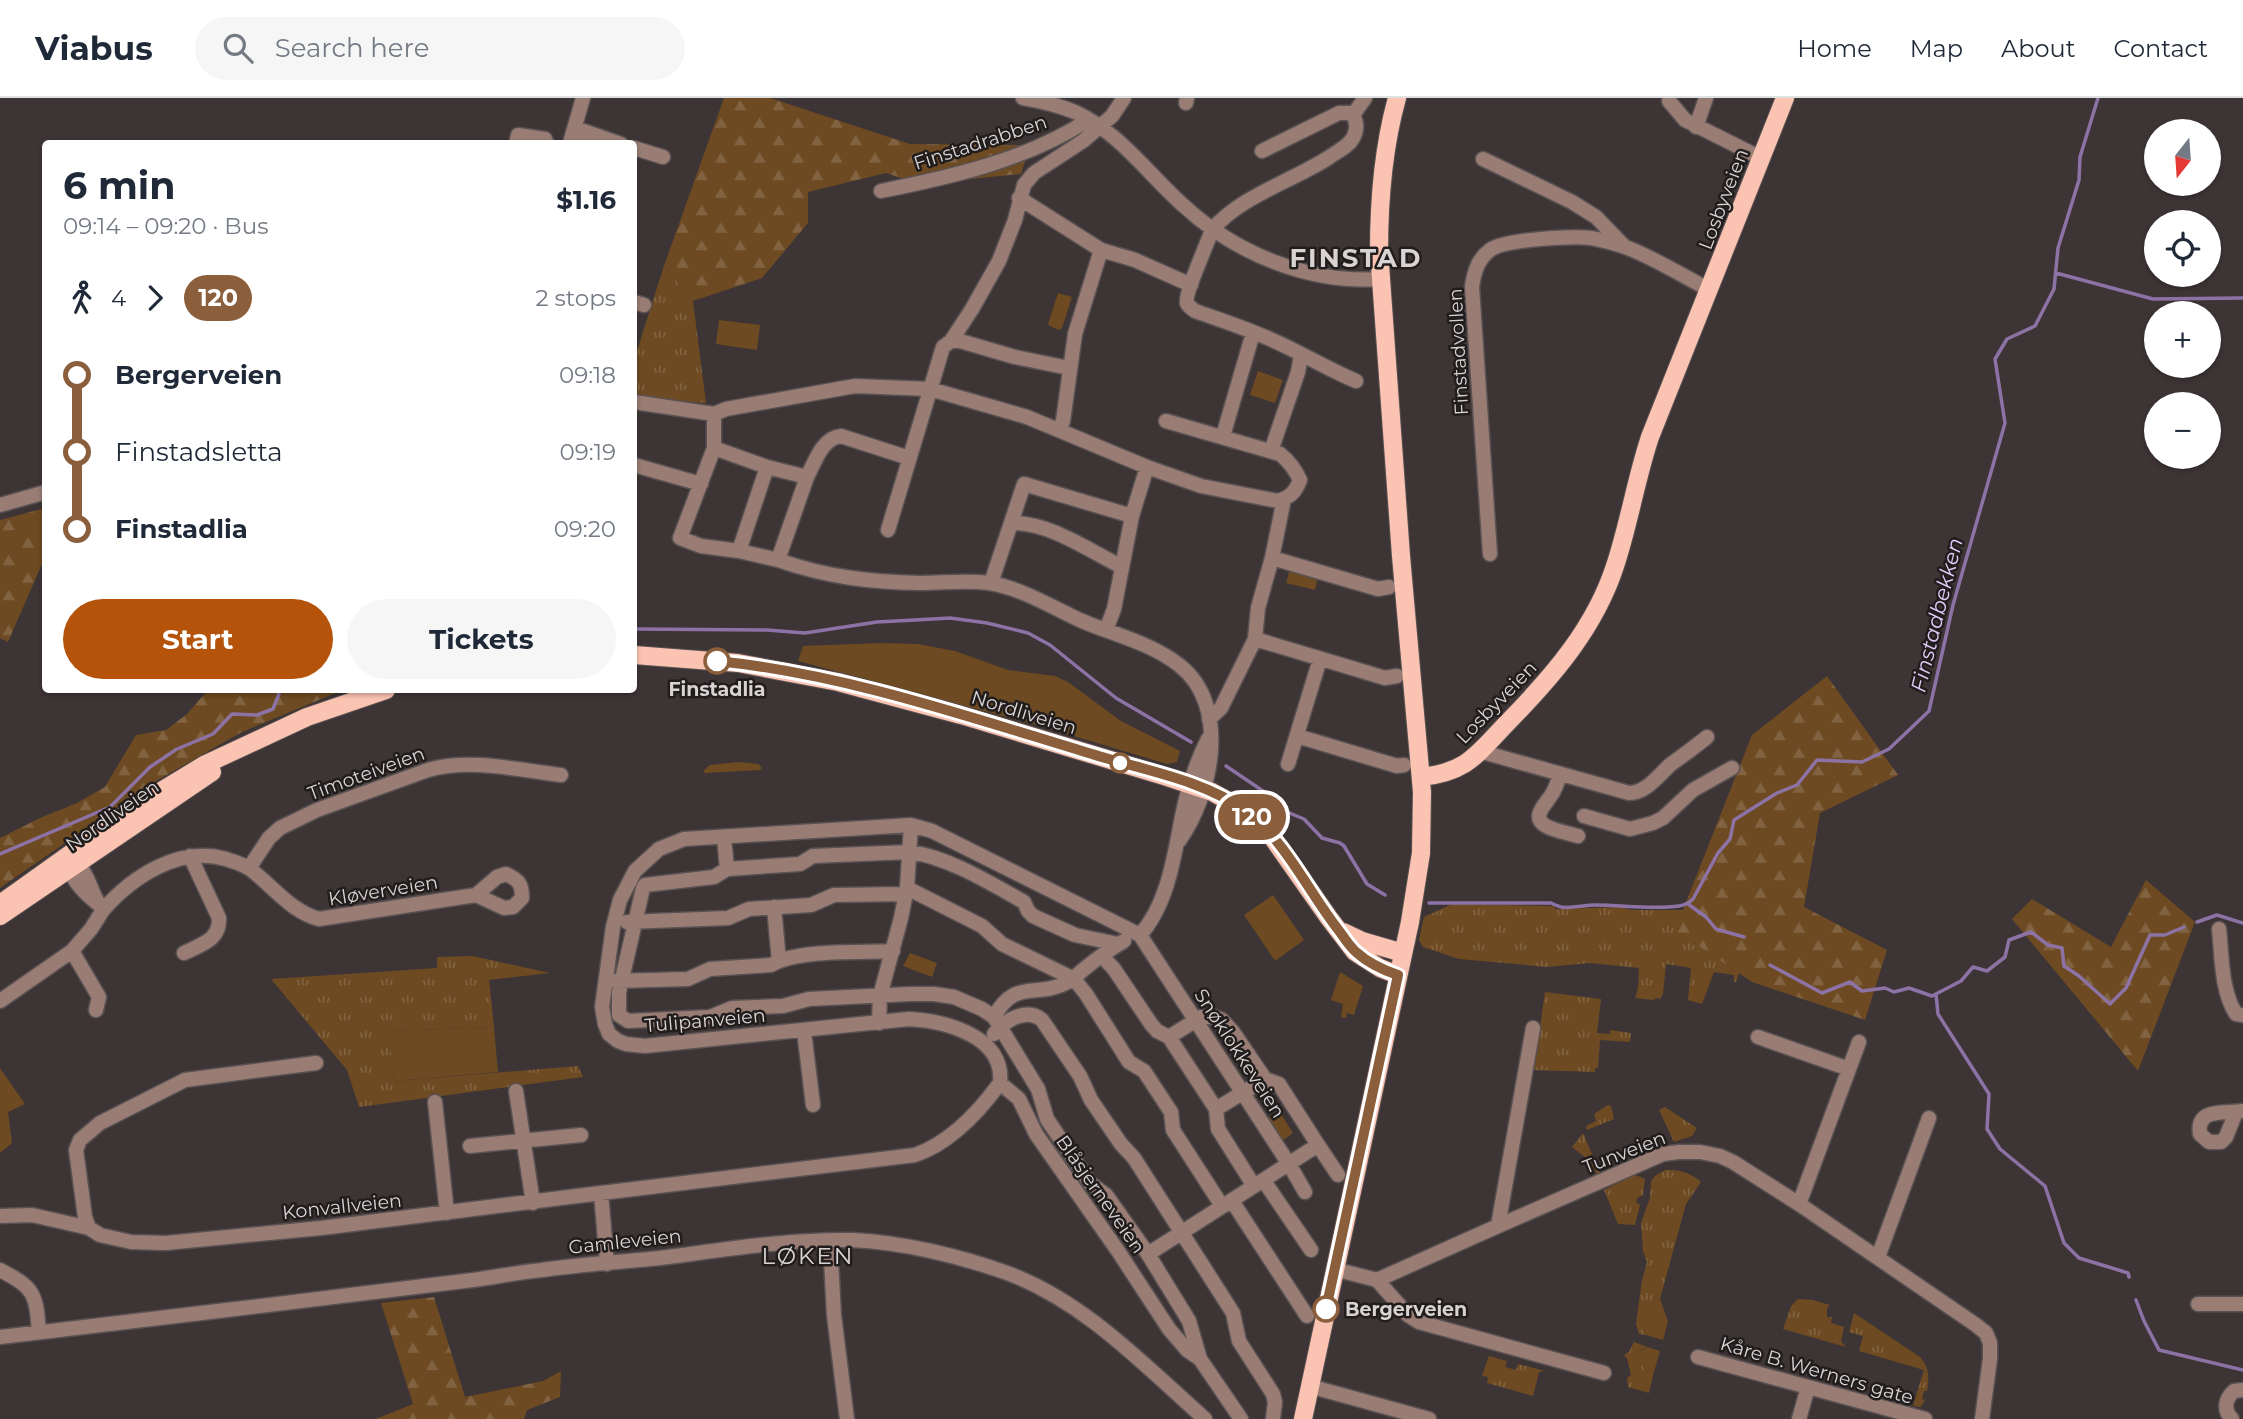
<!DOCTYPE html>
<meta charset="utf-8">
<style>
:root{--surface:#fff;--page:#f6f6f7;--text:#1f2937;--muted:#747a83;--line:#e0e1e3;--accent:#b45309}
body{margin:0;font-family:Montserrat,sans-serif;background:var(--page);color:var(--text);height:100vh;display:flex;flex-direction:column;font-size:26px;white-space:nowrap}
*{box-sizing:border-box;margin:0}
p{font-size:23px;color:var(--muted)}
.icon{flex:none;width:38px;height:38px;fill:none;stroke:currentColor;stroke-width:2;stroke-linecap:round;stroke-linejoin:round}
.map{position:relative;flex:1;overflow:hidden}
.panel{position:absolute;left:42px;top:42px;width:595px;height:553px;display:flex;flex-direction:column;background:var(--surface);border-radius:7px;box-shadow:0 2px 5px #0004}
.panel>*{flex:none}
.badge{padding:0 14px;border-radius:23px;font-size:24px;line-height:46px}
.needle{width:46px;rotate:197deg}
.fabs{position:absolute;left:2144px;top:21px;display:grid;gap:14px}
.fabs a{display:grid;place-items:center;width:77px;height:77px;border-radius:50%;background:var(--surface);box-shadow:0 2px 5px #0004;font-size:35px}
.map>.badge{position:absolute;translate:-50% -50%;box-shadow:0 0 0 4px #fff}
.legs{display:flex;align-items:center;gap:10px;height:77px;padding:0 21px;font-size:23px}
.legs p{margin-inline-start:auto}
.head{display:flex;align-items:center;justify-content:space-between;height:119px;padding:0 21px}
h1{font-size:38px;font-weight:700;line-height:52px}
.primary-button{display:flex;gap:14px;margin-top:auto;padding:14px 21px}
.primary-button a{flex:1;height:80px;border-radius:42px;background:var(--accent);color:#fff;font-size:28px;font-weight:700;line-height:80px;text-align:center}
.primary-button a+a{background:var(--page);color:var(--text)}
ul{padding:0 21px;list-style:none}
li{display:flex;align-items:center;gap:24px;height:77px;font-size:26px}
li i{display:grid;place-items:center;width:10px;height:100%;margin:0 9px;background:currentColor}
li i::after{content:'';width:18px;height:18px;margin:-9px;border:5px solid;border-radius:50%;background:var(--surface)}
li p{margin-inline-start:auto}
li:first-child i{background:linear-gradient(#0000 50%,currentColor 0)}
li:last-child i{background:linear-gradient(currentColor 50%,#0000 0)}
header{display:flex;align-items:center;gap:42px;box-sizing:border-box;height:98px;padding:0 35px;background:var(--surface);border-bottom:2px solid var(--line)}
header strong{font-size:33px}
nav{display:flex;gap:38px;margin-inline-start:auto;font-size:24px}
.search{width:490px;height:63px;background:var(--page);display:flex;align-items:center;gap:18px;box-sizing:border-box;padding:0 24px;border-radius:38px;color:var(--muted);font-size:26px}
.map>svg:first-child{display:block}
.grass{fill:url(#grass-tufts)}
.forest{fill:url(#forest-firs)}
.park{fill:#6d4a22}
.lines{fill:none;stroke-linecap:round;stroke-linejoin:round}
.stream{stroke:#8d73a5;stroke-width:3.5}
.minor-casing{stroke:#595152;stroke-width:17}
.major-casing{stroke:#595152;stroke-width:20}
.minor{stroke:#997d75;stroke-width:14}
.major{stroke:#fbc3b2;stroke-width:18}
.line-1-casing{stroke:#fff;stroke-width:16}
.line-1{stroke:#8b5e3c;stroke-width:10}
.stop-1-dot{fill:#fff;stroke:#8b5e3c;stroke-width:3.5}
.labels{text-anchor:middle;stroke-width:5;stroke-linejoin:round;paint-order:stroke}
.street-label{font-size:19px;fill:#d9d3d4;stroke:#211d1d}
.stop-label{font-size:19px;font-weight:bold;fill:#d9d3d4;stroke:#211d1d}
.water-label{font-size:21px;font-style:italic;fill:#e1cbf8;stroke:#211d1d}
.quarter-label{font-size:23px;letter-spacing:2px;fill:#d9d3d4;stroke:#211d1d}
.district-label{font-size:26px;font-weight:bold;letter-spacing:2px;fill:#d9d3d4;stroke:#211d1d}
</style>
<header>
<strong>Viabus</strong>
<div class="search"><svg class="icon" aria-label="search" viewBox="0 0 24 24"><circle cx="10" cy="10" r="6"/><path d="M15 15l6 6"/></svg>Search here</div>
<nav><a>Home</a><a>Map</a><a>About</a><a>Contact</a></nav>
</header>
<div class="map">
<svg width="2243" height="1321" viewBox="0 0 2243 1321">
<defs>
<pattern id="grass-tufts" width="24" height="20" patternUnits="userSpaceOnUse" patternTransform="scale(1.75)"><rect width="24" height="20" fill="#6d4a22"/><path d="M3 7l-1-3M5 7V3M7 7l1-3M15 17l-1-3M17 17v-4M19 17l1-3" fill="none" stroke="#816341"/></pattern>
<pattern id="forest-firs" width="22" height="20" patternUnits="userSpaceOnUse" patternTransform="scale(1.75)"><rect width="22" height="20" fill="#6d4a22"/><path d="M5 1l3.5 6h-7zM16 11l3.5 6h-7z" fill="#816341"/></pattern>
</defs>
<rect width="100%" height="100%" fill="#3d3435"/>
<!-- grass -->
<path class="grass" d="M664,168L693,203L706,305L634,300V262Z
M1452,806L1553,808L1556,811L1620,809L1632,812H1684L1676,832L1739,875L1736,884H1734V877L1714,874L1702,906L1688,902L1691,870L1666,866L1663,896L1660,901L1657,900L1653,902L1635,900L1638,890L1639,870L1590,865L1547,869L1459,861L1423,849L1419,842L1424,819Z
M473,858L550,875L489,882L494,929L390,933L394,983L578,968L583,979L359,1009L347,972L271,881L437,870V859Z
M1545,894L1601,901L1597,935L1610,936V932L1631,935L1630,944L1600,942L1598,970H1595V974L1532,972L1537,932L1540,929Z
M1608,1007L1611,1008L1614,1021L1587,1032L1586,1028L1596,1023L1594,1016Z
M1665,1009L1697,1030L1692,1038L1674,1044L1659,1012Z
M1583,1035L1600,1075L1597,1077L1590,1063L1572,1049Z
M1665,1072C1678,1071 1691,1075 1701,1084L1686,1106L1660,1201L1655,1199L1644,1229L1646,1237L1639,1236L1636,1226L1642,1182L1647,1164L1643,1153L1641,1125L1650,1100L1651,1083L1655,1078Z
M1630,1075L1645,1081L1643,1097L1637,1100L1636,1104L1640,1107L1635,1127L1618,1126L1604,1092L1624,1082Z
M1798,1201L1812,1202L1830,1207L1827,1210V1219H1832L1831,1225L1844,1229L1841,1243L1846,1249L1783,1231L1791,1208Z
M1854,1215L1920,1259C1930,1271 1929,1279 1927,1293H1924L1922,1301L1925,1302L1921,1309L1913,1308L1924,1272L1859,1253L1863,1238L1849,1234Z
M1634,1244L1647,1249L1641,1252L1645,1272L1654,1274L1649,1295L1628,1289L1627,1280L1631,1277L1627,1260L1624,1258L1626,1255L1629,1254Z
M1489,1258L1507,1263L1505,1269L1516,1272L1518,1266L1545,1273L1539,1274L1533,1298L1487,1285L1488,1279L1482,1278Z"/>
<!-- forest -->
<path class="forest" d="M724,0H770L910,46L1030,47L1021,76L919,86L886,75L808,94V125L762,180L693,203L664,168Z
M45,410V459L8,544L0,540V422Z
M1827,578L1898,677L1820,715L1804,809L1887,852L1865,922L1752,884L1675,832L1752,637Z
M208,592H343L242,634L149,687L0,790V740L40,720L77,705L105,689L136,637L166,632L187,616Z
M2146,782L2195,824L2138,973L2012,821L2032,801L2111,849Z
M434,1199L465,1299L543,1283L561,1273L560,1299L527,1312L524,1321H376L413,1306L381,1205Z"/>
<!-- park -->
<path class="park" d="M1058,195L1072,199L1062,230L1059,232L1050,228L1048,226Z
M719,222L760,227L757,252L716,246Z
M1258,273L1283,282L1275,305L1250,297Z
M1290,471L1318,479L1315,492L1286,485Z
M881,545L918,546L955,553L1008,572L1055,578L1068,584L1121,623L1180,653L1177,664L1167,666L1037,627L798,563L803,548Z
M738,664L758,666L762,670L760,672L705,675L703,673L710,667Z
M1273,797L1304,842L1275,863L1244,817Z
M910,855L937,865L932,879L903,868Z
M1340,874L1363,888L1354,917L1347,915L1346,920L1341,919L1343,906L1331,902Z
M494,929L498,974L394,983L389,933Z
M0,970L25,1006L8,1014L12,1045L0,1055Z
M1279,1013L1293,1035L1282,1043L1267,1021Z
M1654,1199L1660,1201L1668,1223L1663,1242L1646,1237L1644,1229Z
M1647,1249L1660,1253L1654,1274L1645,1272L1637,1261L1639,1254Z"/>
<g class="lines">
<!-- stream -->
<path class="stream" d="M2056,175L2153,201L2243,200
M634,531L767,532L805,535L877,524L915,522L950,520L987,525L1028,535L1050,547L1116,600L1191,644
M1226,668L1266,695L1287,714L1304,721L1322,740L1340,745L1344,748L1367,786L1385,797
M0,756L110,709L150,669L177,651L213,636L232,616L257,617L273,611L279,596L278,592
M1429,805H1551C1555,807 1557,808 1561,809C1572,811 1583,807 1595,807C1623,807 1651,812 1679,808C1686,807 1689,805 1693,801L1718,755L1730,741L1734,722L1777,695L1797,687L1817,662L1862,664L1889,651L1929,613L1953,507L2005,325L1995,261L2007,241L2035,228L2054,191L2058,150L2079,82L2080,59L2098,0
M1688,806L1706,819L1716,831L1744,839
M2197,824L2217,817L2243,825
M1770,867L1822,895L1850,884L1862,893L1885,890L1894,894L1909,890L1932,898L1961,883L1973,869L1987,873L2005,859L2009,842L2031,834L2048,847L2062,850L2064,868L2079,878L2110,906L2126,890L2150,837H2165L2184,829
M1936,896L1938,916L1989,996L1987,1031L2000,1051L2045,1088L2064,1145L2079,1160L2128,1175L2129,1179
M2136,1202L2144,1223L2159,1252L2243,1272"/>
<!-- minor casing -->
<g class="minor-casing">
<path id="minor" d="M1023,0C1041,3 1058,7 1075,14C1119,34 1149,77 1184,108C1236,156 1310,186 1381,181
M1669,3L1685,22L1761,60
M1186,5L1187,0
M1353,17L1365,0
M1696,29L1706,0
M570,45L583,0
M516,46L518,37L545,41L547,46
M580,46L584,33L621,46
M634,50L663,59
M1262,53L1339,15H1351C1357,22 1358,31 1353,40C1348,49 1336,54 1328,60C1292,83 1239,99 1212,132C1208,144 1184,197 1187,205C1189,209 1192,211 1195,213C1226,224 1258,234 1287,249C1310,260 1332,273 1356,283
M1483,61L1572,104L1596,119L1625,149
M881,93C951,79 1027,62 1088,22
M1019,100L1101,152L1135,162L1191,187
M634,204L644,207
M951,243L972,211L999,163L1015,122L1024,87L1034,75L1083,43L1112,18L1124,0
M634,304L714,316V350L680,440L701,448L739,453L778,462L807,379L767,369L714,350
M714,316L726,311L855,288L930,291L1027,319L1147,369L1201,388L1278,403C1290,399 1295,395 1300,382C1295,371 1290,364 1280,356L1166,323
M1059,331L1063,323L1075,236L1101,152
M1223,338L1253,235
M1271,353L1298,274L1301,257
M634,367L701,386
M807,379C815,364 822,340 841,338L909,360
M0,407L46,394
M1012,425C1051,425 1088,452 1122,469
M888,432L943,249L951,243H960L1015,259L1069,270
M739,453L767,369
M1490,456L1472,189C1474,174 1478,161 1490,152C1504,141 1573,138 1591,140C1603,142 1617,146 1628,150C1656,161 1683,178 1710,192
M1272,460L1378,491L1389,489
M778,462C826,479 870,484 920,485C943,485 966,482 989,485C1022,490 1053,510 1082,523C1115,537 1151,545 1179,567C1231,607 1212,697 1179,743
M991,485L1024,386L1132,418
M1106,532L1114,511L1132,418L1147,369
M1255,541L1385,580L1397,578
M1209,621L1221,610L1255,541L1258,510L1272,460L1284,401
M1297,638L1397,668L1404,667
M1479,653L1629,695C1646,695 1658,678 1670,667C1682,658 1695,649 1707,639
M1288,666L1320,561
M1560,676C1558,683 1556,690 1552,696C1546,706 1530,719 1546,728C1555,733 1568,735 1578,738
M1584,718L1630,731L1653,725L1663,720L1693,692L1732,670
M911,727L907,790L982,828L1002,846L1074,881L1086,896L1129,964L1144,973L1171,1014L1173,1032L1222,1108
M724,739L727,771
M66,762C70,780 83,794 97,805
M249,770L269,740L280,730L317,712L428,672C471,660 518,672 561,677
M774,809L779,863
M103,812C133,778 179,748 226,761C234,764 243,766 250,771C274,789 290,813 319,821L476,797L497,779L506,776C519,782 522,786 522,800L513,809L504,810L476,797
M627,824L728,820L749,811L811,807L834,797L905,796
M2219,831C2222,858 2221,893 2236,916L2243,917
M1140,837L1289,1066L1305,1094
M1140,837C1168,806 1174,758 1182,719C1187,693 1196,665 1208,641
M1118,846L1075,837L1033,818L1028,813L1024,804C990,785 948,759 910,754L813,758L800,766L727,771L714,779L645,787L643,790L619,894V917L628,923L710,919L732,910L783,908L809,901L910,896H934L954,899L982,911L994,919L1038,991L1047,1021L1090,1085L1106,1097L1148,1156L1189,1223L1200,1261
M72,853L99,899L96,912
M184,855C202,846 220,842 219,820L190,758
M1102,858L1114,871L1151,926L1157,933L1169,939
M615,883L688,881L710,871L771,867C797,851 861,855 893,853
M0,903L72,853L91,831L103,812C89,796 91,773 70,761
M994,919C1016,879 1036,902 1070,883C1075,880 1078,876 1083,872C1095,862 1110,851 1124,843
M879,925L880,898L901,820L907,790
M804,933L813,1007
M994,936C1005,922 1027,909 1042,922L1080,978L1091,1002L1121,1046L1134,1060L1233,1215L1239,1243L1273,1296L1275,1304L1273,1321
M1758,939L1849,971
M316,965L185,982L100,1025L80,1042L76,1052L85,1119L89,1130L100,1137L131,1144L166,1145L321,1130L601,1095
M1000,985L1019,1001L1036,1036L1118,1153L1169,1231L1187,1252L1200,1261L1241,1321
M516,993L533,1105
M435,1004L447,1115
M1216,1011L1218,1031L1254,1088
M2236,1014L2226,1039L2221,1044H2209L2200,1036C2196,1009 2225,1016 2243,1013
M1318,1047L1338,1077
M470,1048L581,1037
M1264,1083L1311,1152
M1232,1103L1307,1218
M1799,1106L1859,944
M0,1118L32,1117L89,1130
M1498,1128L1663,1056L1679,1054H1700L1720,1058L1733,1064L1799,1106L1976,1227L1986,1235L1990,1245V1261L1982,1321
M830,1143L834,1217L847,1321
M1148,1156L1318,1047L1279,986L1265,981L1216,1011L1169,939L1201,919H1215L1222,922L1233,934L1265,981
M1878,1159L1929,1020
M607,1166L601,1095L915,1057C950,1045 978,1015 1000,985C1005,938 945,923 909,921L645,948L626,946L618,943L609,936L605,926L602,909L613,829L620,802L635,773L659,751L684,741L911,727L932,733L1140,837
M1334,1171L1377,1182L1498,1128L1533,930
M0,1172C35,1190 36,1196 39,1234
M1377,1182L1408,1217L1419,1224L1604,1275
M2198,1206H2243
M0,1239C158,1220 315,1202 473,1182C496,1179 519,1174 542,1172C584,1166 626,1164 668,1159C729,1151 790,1141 852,1142C901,1144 960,1158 1007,1175C1084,1203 1144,1267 1205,1321
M1698,1259L1925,1321
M1309,1288L1429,1321
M1799,1321L1808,1289
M2232,1321C2223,1312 2225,1301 2234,1293L2243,1292"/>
</g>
<!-- major casing -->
<g class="major-casing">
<path id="major" d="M634,557L738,565L838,584L961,617L1167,679L1212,694L1246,713L1270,736L1329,820L1355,854L1380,870L1398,877
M1421,679C1468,674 1477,656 1508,624C1552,579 1595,530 1615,468C1629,426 1636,381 1650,339L1785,0
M0,806L140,706L204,667L307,619L386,592
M0,818L212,674
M1343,834L1362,843L1403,855
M1303,1321L1410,824L1421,755L1422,694L1401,458L1379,153C1379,101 1383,50 1397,0"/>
</g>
<!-- minor -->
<use href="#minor" class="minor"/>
<!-- major -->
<use href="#major" class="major"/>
</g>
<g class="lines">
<!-- line-1 casing -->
<g class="line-1-casing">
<path id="line-1" d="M717,563C845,576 969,619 1092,656C1142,672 1202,681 1246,713C1286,743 1309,795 1340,834C1345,841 1350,849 1356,854C1368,865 1383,872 1398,877L1326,1211"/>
</g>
<!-- line-1 -->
<use href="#line-1" class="line-1"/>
</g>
<!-- markers -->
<g class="stop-1-dot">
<circle cx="717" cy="563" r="12"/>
<circle cx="1120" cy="665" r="9"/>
<circle cx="1326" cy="1211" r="12"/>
</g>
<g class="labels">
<!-- street labels -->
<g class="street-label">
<text transform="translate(980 44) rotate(-18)" y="7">Finstadrabben</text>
<text transform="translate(1723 101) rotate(-69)" y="7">Losbyveien</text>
<text transform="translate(1458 254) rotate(-93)" y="7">Finstadvollen</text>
<text transform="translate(1496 604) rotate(-46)" y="7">Losbyveien</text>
<text transform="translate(1024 614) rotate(17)" y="7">Nordliveien</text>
<text transform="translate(366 675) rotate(-20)" y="7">Timoteiveien</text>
<text transform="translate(112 717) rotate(-35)" y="7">Nordliveien</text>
<text transform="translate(383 792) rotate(-9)" y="7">Kløverveien</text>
<text transform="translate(705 922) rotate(-5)" y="7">Tulipanveien</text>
<text transform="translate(1240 955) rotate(57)" y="7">Snøklokkeveien</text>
<text transform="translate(1624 1054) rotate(-21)" y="7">Tunveien</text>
<text transform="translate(1101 1096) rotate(55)" y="7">Blåsjerneveien</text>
<text transform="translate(342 1108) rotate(-6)" y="7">Konvallveien</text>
<text transform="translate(625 1143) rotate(-6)" y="7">Gamleveien</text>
<text transform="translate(1817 1272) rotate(16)" y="7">Kåre B. Werners gate</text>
</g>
<!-- stop labels -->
<g class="stop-label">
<text x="717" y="598">Finstadlia</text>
<text x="1345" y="1218" text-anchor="start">Bergerveien</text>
</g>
<!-- water labels -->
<g class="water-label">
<text transform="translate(1937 517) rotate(-76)" y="7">Finstadbekken</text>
</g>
<!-- quarter labels -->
<g class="quarter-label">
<text x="808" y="1166">LØKEN</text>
</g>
<!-- district labels -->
<g class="district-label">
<text x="1356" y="169">FINSTAD</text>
</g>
</g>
</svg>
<div class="fabs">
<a><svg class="needle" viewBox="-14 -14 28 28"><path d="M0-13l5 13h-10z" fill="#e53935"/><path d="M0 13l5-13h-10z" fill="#747a83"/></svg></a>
<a><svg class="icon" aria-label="locate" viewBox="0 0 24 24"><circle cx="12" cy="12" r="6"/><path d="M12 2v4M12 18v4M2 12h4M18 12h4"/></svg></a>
<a>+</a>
<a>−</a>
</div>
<b class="badge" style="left:1252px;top:719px;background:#8b5e3c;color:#fff">120</b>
<section class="panel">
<div class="head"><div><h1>6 min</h1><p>09:14 – 09:20 · Bus</p></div><b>$1.16</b></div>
<div class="legs"><svg class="icon" aria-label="walk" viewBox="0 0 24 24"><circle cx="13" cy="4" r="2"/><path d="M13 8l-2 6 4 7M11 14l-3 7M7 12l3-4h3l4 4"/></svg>4<svg class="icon" aria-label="forward" viewBox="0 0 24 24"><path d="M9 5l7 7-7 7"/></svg><b class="badge" style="background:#8b5e3c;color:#fff">120</b><p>2 stops</p></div>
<ul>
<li><i style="color:#8b5e3c"></i><b>Bergerveien</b><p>09:18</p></li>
<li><i style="color:#8b5e3c"></i><span>Finstadsletta</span><p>09:19</p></li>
<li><i style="color:#8b5e3c"></i><b>Finstadlia</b><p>09:20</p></li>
</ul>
<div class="primary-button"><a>Start</a><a>Tickets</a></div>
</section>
</div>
